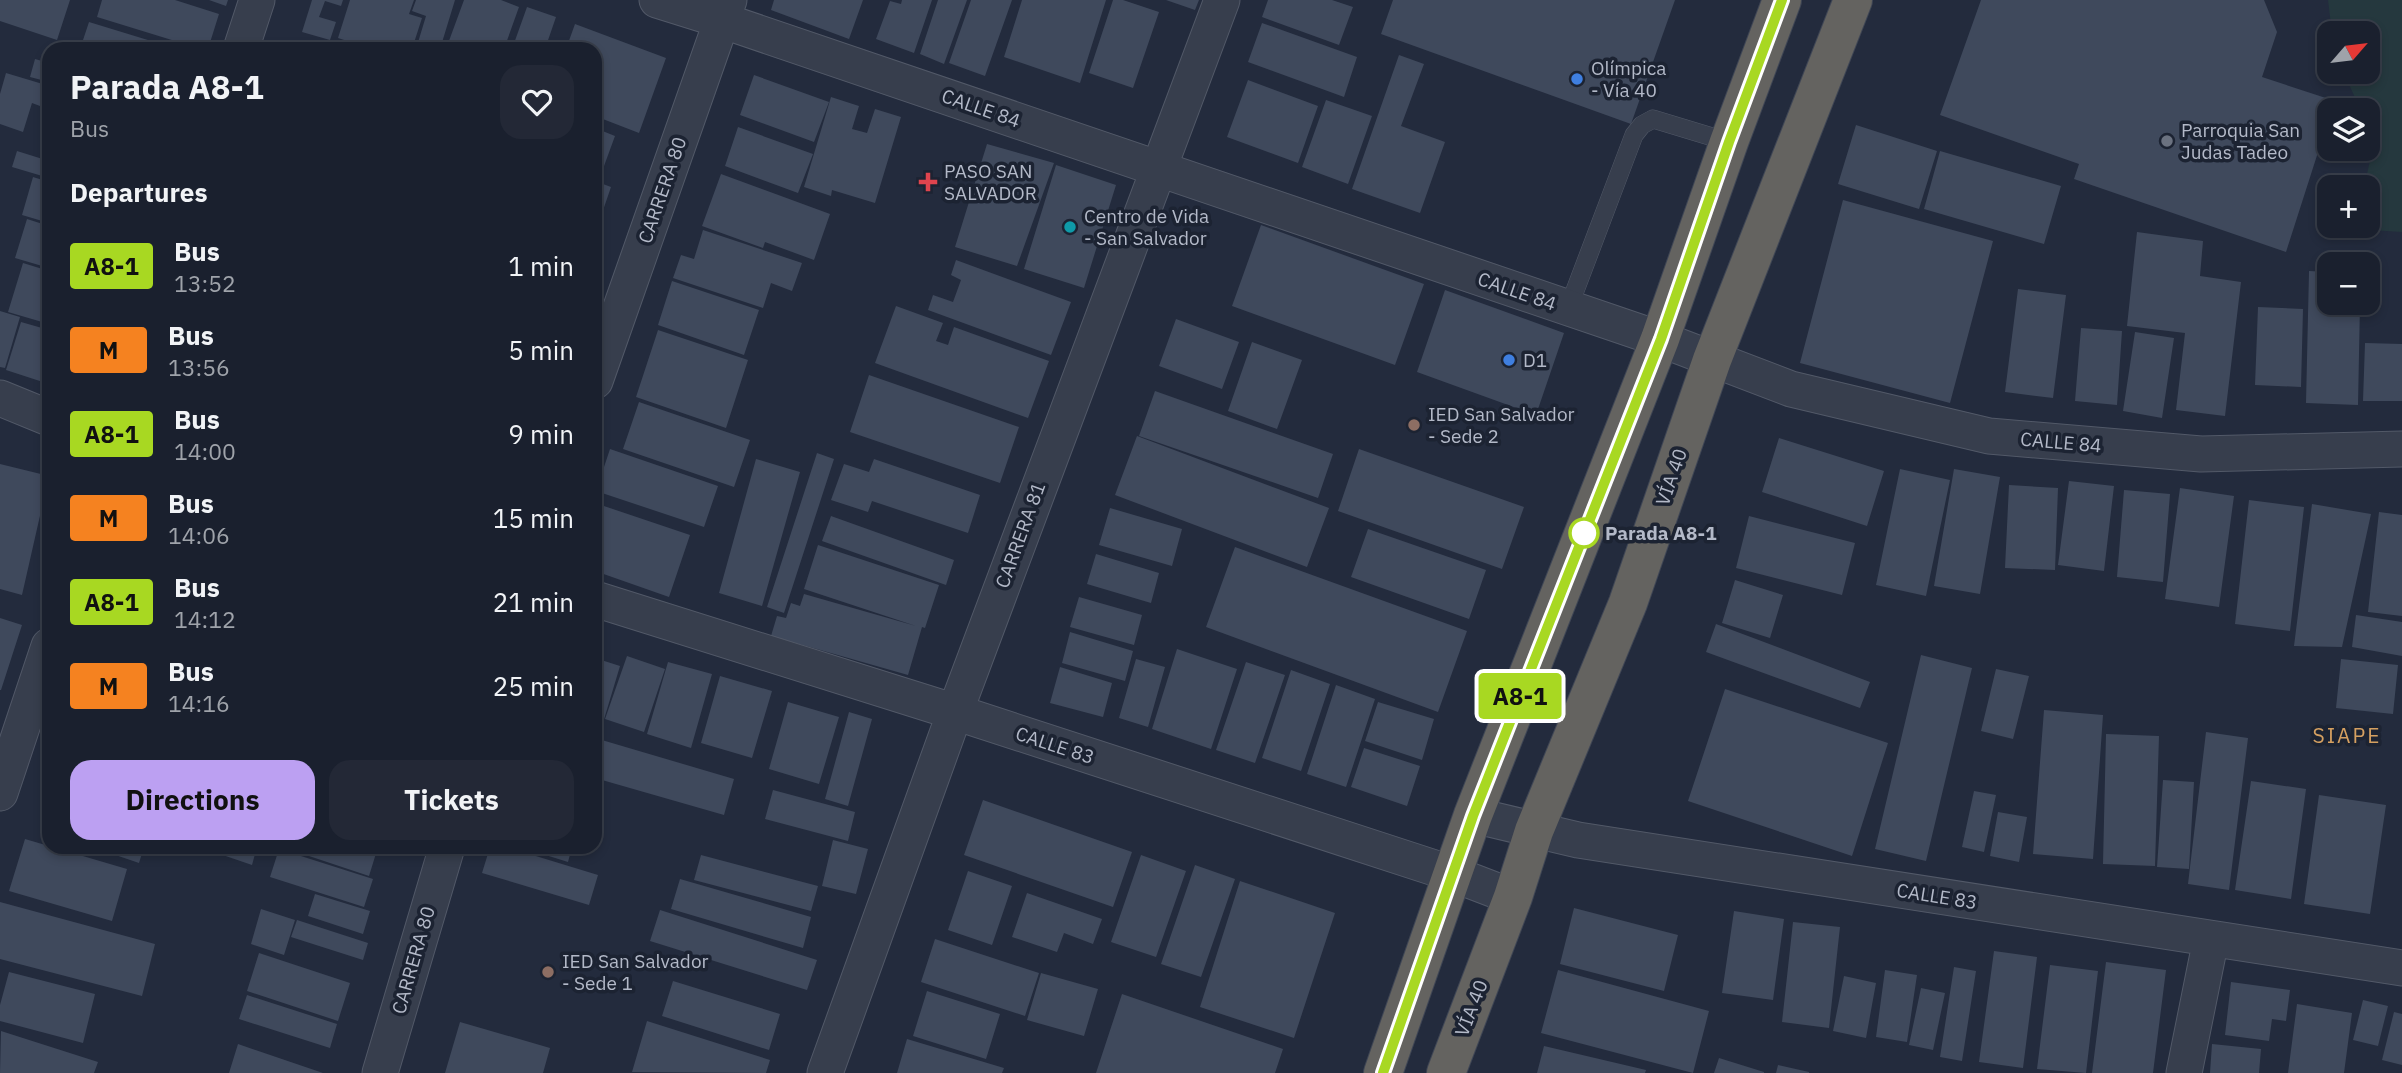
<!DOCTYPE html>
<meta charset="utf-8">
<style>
:root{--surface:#1a202e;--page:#232836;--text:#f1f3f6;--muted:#9fa3aa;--line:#383e4a;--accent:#bca0f2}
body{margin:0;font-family:"IBM Plex Sans",sans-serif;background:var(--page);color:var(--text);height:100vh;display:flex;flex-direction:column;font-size:26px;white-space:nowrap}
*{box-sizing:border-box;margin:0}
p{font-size:23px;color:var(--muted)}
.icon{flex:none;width:38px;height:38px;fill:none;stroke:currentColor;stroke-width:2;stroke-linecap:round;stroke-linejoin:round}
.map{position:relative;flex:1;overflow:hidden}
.panel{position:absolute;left:42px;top:42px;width:560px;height:812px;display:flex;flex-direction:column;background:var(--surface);border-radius:21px;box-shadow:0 4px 10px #0003,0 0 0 2px var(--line)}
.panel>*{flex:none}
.badge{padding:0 14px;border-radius:5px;font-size:24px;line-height:46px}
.needle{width:46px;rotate:62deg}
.controls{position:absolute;left:2317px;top:21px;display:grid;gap:14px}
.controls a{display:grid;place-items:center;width:63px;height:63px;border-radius:14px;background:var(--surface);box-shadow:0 4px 10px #0003,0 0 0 2px var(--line);font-size:35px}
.map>.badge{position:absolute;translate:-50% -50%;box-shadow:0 0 0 4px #fff}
h2{padding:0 28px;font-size:26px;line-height:63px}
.round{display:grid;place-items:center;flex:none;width:74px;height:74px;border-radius:21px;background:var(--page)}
.head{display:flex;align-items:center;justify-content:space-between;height:119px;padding:0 28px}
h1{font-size:33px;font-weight:700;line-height:52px}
.button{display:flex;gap:14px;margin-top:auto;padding:14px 28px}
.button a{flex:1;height:80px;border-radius:21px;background:var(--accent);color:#111;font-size:28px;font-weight:700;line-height:80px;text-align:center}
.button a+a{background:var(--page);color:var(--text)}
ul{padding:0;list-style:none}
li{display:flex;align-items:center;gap:21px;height:84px;padding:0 28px}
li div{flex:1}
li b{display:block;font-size:26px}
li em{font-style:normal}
li .badge{min-width:77px;font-weight:700;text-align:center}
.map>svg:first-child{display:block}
.green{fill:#25383e}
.building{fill:#3f495c}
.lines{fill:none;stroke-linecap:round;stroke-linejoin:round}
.service-casing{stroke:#525968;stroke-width:19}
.minor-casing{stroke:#525968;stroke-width:37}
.trunk-casing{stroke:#3f4655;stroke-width:40}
.service{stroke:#373e4d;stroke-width:18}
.minor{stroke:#373e4d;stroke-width:35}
.trunk{stroke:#646360;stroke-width:38}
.line-casing{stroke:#fff;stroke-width:16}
.line{stroke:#a8d822;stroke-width:10}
.shop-dot{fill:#3f7fe0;stroke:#1c2332;stroke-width:2.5}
.worship-dot{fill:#6b7280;stroke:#1c2332;stroke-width:2.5}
.health-dot{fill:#e0444e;stroke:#1c2332;stroke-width:2.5}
.culture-dot{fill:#0f9aa8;stroke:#1c2332;stroke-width:2.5}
.education-dot{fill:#8d6e63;stroke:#1c2332;stroke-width:2.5}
.stop-dot{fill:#fff;stroke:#a8d822;stroke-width:3.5}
.labels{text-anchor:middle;stroke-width:7;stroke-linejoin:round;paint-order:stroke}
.poi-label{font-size:19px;fill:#b3b9c8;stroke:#1c2332;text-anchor:start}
.street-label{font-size:19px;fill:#b3b9c8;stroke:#1c2332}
.stop-label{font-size:19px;font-weight:bold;fill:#b3b9c8;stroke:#1c2332;text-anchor:start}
.neighbourhood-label{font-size:21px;letter-spacing:2px;fill:#d5a061;stroke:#1c2332}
</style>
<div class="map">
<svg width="2402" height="1073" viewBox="0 0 2402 1073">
<rect width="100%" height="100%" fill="#232b3d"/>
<!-- green -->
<path class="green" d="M2328,0H2402V232L2355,229V226H2368V187H2364L2375,139L2368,124V110H2361L2343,72H2368V33H2332Z"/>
<!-- building -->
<path class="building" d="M0,0H70L57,40L0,21Z
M102,0H175L219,14L208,49H201L97,17Z
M209,0H228L226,6Z
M312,0H343L341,6L325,1L319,17L336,22L330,40L302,32Z
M350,0H414L409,14L422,18L412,49H372L338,38Z
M416,0H455L440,49H416L426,16L412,11Z
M464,0H501L519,7L504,49H446Z
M774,0H863L849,39L771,10Z
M902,0H932L914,53L876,39L890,1L901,4Z
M938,0H967L944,64L920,54Z
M971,0H1012L985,76L949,63Z
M1022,0H1106L1080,83L1004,57Z
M1113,0H1123L1159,12L1133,88L1089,73Z
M1166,0H1199L1195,10Z
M1268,0H1332L1353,7L1339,45L1262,17Z
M1393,0H1675L1631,124L1381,34Z
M1981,0H2264L2277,32L2262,77L2335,101L2332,110H2329V118L2286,252L2074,179L2079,164L1940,115Z
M527,7L556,17L545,49H512Z
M89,22L174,48L173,49H80Z
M1262,23L1357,57L1344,97L1248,62Z
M575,24L666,58L639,133L595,116V49H566Z
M292,42L314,48V49H290Z
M1399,55L1424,64L1401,126L1445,142L1420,213L1352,189Z
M35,59L49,63V82L30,77Z
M6,73L46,85L40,106L32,103L23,132L0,124V94Z
M754,75L829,102L814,142L740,115Z
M1248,80L1318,106L1298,163L1227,137Z
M831,97L859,106L852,129L867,133L875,109L901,117L875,203L832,190L831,196L804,187Z
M1326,100L1372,116L1348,184L1302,167Z
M1856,125L1937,151L1919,209L1838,184Z
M738,127L813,154L798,193L725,166Z
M595,128L615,136L600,177L595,175Z
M987,144L1054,163L1017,266L955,247Z
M17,151L49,161V178L12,167Z
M1940,151L2061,186L2044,244L1924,209Z
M1056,165L1116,185L1084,288L1024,269Z
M721,174L830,214L814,260L765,242L763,248L702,226Z
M33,177L49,182V223L22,215Z
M595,181L611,187L599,222L595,221Z
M1843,200L1993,241L1950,403L1800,363Z
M27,219L49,226V268L15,258Z
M1261,225L1424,284L1395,365L1232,306Z
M703,230L802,263L792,291L771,283L763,308L673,278L681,255L694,259Z
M2137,232L2203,241L2200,276L2241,282L2225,416L2176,410L2185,333L2127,326Z
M956,260L1071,302L1051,355L928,310L933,295L953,302L961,280L951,275Z
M23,263L49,271V324L8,312Z
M2309,271L2329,272V303H2360L2358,405L2306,403Z
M672,281L759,310L744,355L658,325Z
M2018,289L2066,295L2053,398L2005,392Z
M1445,290L1564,333L1536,415L1417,372Z
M896,306L943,323L936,341L948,345L954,327L1049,361L1028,418L875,363Z
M2258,307L2303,309L2301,387L2255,385Z
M0,311L20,317L5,368L0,367Z
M1176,319L1239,342L1222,389L1159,366Z
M21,322L49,330V384L6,370Z
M2081,328L2122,331L2117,405L2075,401Z
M658,330L748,360L726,428L636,397Z
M2135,332L2174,338L2162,418L2123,411Z
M1252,342L1302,360L1277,429L1228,411Z
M2365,343L2402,344V401H2363Z
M869,375L1019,427L1000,483L850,432Z
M1155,391L1333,454L1318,498L1139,436Z
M639,402L750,440L734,487L623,449Z
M1137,436L1329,508L1307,567L1115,495Z
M1779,438L1884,471L1867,526L1762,492Z
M610,449L718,486L704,527L596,491Z
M1359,449L1524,507L1502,569L1338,511Z
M817,453L834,459L784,613L767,607Z
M756,459L800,472L762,606L719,593Z
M874,459L980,495L968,533L872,501L868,512L831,500L844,464L869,472Z
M0,464L49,476L22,595L0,589Z
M1900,469L1950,480L1926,596L1876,585Z
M1954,469L2000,477L1980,594L1934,586Z
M2069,481L2114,486L2104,571L2058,565Z
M2009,485L2058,488L2055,570L2005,568Z
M2180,488L2234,496L2219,607L2165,599Z
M2124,490L2170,494L2163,582L2117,577Z
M2249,500L2304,507L2290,631L2235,624Z
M595,503L690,535L669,597L595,571Z
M2312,504L2371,514L2342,647L2294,646Z
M1110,508L1182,529L1172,566L1099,545Z
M2379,512L2402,515V616L2368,612Z
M831,516L954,560L946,585L822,541Z
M1749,516L1855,543L1842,595L1736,568Z
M1368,529L1486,570L1469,619L1351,577Z
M818,545L939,585L925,628L922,627L908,675L771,636L777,616L786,618L791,603L800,606L804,594L916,626L804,589Z
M1235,547L1467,631L1438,712L1206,627Z
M1096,554L1159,573L1151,603L1087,584Z
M1735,580L1783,595L1770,638L1722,623Z
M1079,597L1142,615L1134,645L1070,627Z
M2356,615L2402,622V656L2352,647Z
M0,618L22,625L1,690H0Z
M1716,624L1870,682L1860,708L1706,652Z
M1070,632L1133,651L1125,681L1062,663Z
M1177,649L1237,669L1211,749L1152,729Z
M1921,655L1972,668L1926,861L1875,849Z
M627,656L665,669L644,732L605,719Z
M595,658L620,666L599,736L595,735Z
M1136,659L1165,667L1148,727L1119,718Z
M2341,659L2398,665L2393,714L2336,708Z
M668,662L712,674L691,748L647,734Z
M1246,662L1285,675L1255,763L1216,750Z
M1060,667L1112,683L1103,717L1050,703Z
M1996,669L2029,676L2013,739L1981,731Z
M1291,670L1330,684L1301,771L1262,758Z
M720,676L772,691L752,758L701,743Z
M1336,685L1375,699L1346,787L1307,774Z
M1725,689L1888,743L1852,856L1688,801Z
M788,702L839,717L819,784L769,769Z
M1378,702L1434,719L1422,760L1365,741Z
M2044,710L2103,715L2093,859L2033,854Z
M849,712L872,719L848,806L825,799Z
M2206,732L2248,738L2229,890L2188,884Z
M2106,734L2159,736L2155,866L2103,864Z
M595,738L734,779L724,815L595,778Z
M1364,748L1420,766L1407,806L1351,787Z
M2163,780L2194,782L2189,869L2157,867Z
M2251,781L2306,789L2291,899L2235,890Z
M773,790L855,812L848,841L765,819Z
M1974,791L1996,795L1984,852L1962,847Z
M2319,795L2386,805L2370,914L2304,904Z
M983,800L1132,852L1113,907L964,855Z
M1998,812L2027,817L2019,862L1990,856Z
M25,839L127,869L112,921L9,891Z
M833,840L868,849L856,894L822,886Z
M92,847H144L139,863Z
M212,847H257L252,865L211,851Z
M282,847H378L369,876Z
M490,847H506L598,875L589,905L482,873Z
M520,847H572L568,862Z
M279,849L373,879L364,907L270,877Z
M701,855L818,886L811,911L694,880Z
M1141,855L1186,871L1156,957L1111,942Z
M1195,865L1235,879L1201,977L1161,964Z
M968,871L1012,886L992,945L948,930Z
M680,879L811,917L803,948L671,909Z
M1240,881L1335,913L1294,1038L1200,1007Z
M1027,893L1102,919L1093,944L1064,933L1057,952L1012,937Z
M315,894L370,911L363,934L308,916Z
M0,902L155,944L142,996L0,959Z
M1574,908L1678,935L1664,991L1560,964Z
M261,909L295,920L284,955L251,944Z
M660,910L817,960L807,990L650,941Z
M1734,911L1784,919L1773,1000L1722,993Z
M297,920L368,943L363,960L291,937Z
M1793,922L1840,927L1829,1028L1782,1022Z
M935,939L1039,973L1025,1016L921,982Z
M1994,951L2037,957L2023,1068L1979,1062Z
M259,953L350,983L338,1021L247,991Z
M2106,962L2166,970L2153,1073H2092Z
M2050,965L2098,971L2086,1073L2037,1069Z
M1954,967L1976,971L1962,1061L1940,1057Z
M1558,970L1709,1011L1693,1073L1541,1033Z
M1885,970L1917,975L1907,1042L1876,1037Z
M9,972L95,994L83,1043L0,1021V1005Z
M1041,973L1098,989L1084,1036L1027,1020Z
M1844,976L1876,983L1866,1038L1833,1031Z
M673,981L780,1014L769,1050L662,1016Z
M2231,982L2290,990L2286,1021L2272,1019L2269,1041L2225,1035Z
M1921,988L1945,993L1933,1050L1909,1045Z
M927,991L1000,1014L986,1059L913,1036Z
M1122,994L1283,1049L1275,1073H1096Z
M247,995L337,1024L330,1048L239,1019Z
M2363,1000L2388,1006L2378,1046L2353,1040Z
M2297,1004L2352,1013L2344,1073H2288Z
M2394,1012L2402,1014V1065L2382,1060Z
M647,1021L770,1060L766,1073L632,1072Z
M460,1022L550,1048L543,1073H445Z
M1,1031L98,1062L94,1073H0Z
M907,1039L1004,1068L1002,1073H897Z
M238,1044L323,1073H229Z
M2212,1044L2261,1049L2259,1073H2210Z
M1544,1046L1646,1070L1645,1073H1537Z
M1719,1058L1764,1072V1073H1714Z
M1778,1065L1809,1072V1073H1776Z"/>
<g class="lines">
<!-- service casing -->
<g class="service-casing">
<path id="service" d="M1568,309L1634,135L1642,125L1653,119L1729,142"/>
</g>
<!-- minor casing -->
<g class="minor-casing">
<path id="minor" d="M657,0L721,20L1660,339L1791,389L1989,436L2201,454L2402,449
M241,49L257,0
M595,381L729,0
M0,398L49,418
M595,599L955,712L1453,874L1513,897
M0,793L49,646
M1473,815L1578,840L2402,968
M380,1073L447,847
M825,1073L955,712L1222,0
M2184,1073L2211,939"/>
</g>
<!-- trunk casing -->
<g class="trunk-casing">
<path id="trunk" d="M1383,1073L1473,815L1660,339L1729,142L1782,0
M1446,1073L1513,897L1534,831L1628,603L1712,360L1853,0"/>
</g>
<!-- service -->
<use href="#service" class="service"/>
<!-- minor -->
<use href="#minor" class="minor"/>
<!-- trunk -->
<use href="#trunk" class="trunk"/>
</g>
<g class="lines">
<!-- line casing -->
<g class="line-casing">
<path id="line" d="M1383,1073L1473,816L1661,339L1729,142L1782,0"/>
</g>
<!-- line -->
<use href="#line" class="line"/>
</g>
<!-- markers -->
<g class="shop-dot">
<circle cx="1577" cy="79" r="7"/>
<circle cx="1509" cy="360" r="7"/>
</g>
<circle class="worship-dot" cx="2167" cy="141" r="7"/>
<path class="health-dot" d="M924.5 171.5h7v7h7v7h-7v7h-7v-7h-7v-7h7z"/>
<circle class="culture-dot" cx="1070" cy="227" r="7"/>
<g class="education-dot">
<circle cx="1414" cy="425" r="7"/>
<circle cx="548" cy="972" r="7"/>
</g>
<circle class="stop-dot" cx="1584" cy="533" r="14"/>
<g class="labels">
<!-- poi labels -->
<g class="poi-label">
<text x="1591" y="75">Olímpica<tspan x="1591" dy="22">- Vía 40</tspan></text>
<text x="2181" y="137">Parroquia San<tspan x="2181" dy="22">Judas Tadeo</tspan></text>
<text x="944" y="178">PASO SAN<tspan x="944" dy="22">SALVADOR</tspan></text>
<text x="1084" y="223">Centro de Vida<tspan x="1084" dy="22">- San Salvador</tspan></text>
<text x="1523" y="367">D1</text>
<text x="1428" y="421">IED San Salvador<tspan x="1428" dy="22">- Sede 2</tspan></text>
<text x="562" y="968">IED San Salvador<tspan x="562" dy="22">- Sede 1</tspan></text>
</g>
<!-- street labels -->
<g class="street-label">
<text transform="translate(981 108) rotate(19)" y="7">CALLE 84</text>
<text transform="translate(662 190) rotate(-71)" y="7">CARRERA 80</text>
<text transform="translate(1517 291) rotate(19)" y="7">CALLE 84</text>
<text transform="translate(2061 442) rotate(5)" y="7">CALLE 84</text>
<text transform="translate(1671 477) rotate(-71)" y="7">VÍA 40</text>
<text transform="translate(1020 535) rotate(-70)" y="7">CARRERA 81</text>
<text transform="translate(1055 745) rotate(18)" y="7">CALLE 83</text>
<text transform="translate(1937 896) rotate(9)" y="7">CALLE 83</text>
<text transform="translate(413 960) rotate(-74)" y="7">CARRERA 80</text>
<text transform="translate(1471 1008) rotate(-69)" y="7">VÍA 40</text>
</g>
<!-- stop labels -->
<g class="stop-label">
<text x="1605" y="540">Parada A8-1</text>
</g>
<!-- neighbourhood labels -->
<g class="neighbourhood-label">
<text x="2347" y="743">SIAPE</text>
</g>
</g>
</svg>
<div class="controls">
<a><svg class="needle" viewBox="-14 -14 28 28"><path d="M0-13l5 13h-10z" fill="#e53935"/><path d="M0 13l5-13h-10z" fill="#9fa3aa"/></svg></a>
<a><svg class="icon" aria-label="layers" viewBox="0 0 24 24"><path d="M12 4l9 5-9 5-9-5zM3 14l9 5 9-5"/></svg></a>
<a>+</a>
<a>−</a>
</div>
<b class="badge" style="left:1520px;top:696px;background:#a8d822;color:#111">A8-1</b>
<section class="panel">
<div class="head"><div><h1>Parada A8-1</h1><p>Bus</p></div><a class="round"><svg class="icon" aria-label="heart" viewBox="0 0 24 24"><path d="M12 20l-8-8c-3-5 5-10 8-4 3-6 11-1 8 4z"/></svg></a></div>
<h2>Departures</h2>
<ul>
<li><span class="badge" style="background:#a8d822;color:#111">A8-1</span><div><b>Bus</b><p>13:52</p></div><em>1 min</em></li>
<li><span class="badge" style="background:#f58220;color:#111">M</span><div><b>Bus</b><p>13:56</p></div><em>5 min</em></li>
<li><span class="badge" style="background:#a8d822;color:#111">A8-1</span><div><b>Bus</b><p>14:00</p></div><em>9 min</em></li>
<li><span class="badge" style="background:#f58220;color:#111">M</span><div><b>Bus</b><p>14:06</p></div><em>15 min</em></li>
<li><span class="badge" style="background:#a8d822;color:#111">A8-1</span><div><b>Bus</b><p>14:12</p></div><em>21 min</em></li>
<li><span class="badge" style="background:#f58220;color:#111">M</span><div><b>Bus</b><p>14:16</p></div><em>25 min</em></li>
</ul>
<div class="button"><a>Directions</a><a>Tickets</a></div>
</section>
</div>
